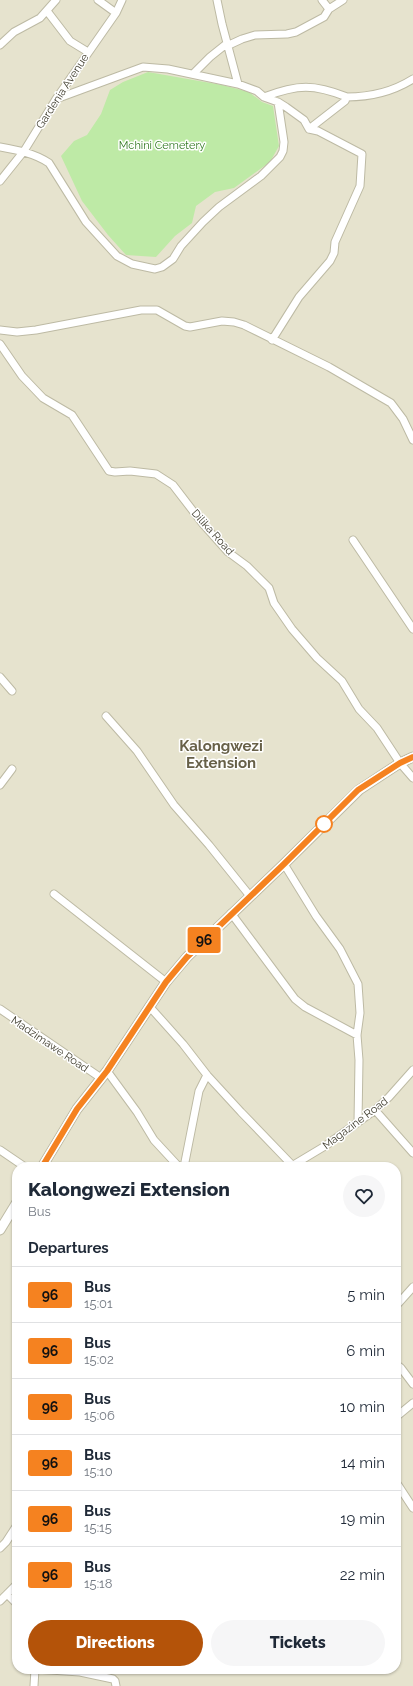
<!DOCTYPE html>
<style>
:root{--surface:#fff;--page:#f6f6f7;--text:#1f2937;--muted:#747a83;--line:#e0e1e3;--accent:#b45309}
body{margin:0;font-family:Raleway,sans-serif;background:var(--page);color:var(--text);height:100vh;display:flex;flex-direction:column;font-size:15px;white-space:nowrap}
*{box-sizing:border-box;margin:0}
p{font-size:13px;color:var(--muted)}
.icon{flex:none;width:22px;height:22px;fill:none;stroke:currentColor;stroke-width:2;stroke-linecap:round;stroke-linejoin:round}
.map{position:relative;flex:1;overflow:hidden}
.panel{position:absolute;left:12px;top:1162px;width:389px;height:512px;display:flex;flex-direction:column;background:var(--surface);border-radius:16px;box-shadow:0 1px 3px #0004}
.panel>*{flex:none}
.badge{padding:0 8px;border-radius:3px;font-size:14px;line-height:26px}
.map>.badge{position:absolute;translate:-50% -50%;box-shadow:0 0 0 2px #fff}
h2{padding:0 16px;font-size:15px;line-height:36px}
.round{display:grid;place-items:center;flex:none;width:42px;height:42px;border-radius:21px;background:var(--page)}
.headline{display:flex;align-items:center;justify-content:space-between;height:68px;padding:0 16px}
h1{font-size:19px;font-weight:800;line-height:30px}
.primary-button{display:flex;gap:8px;margin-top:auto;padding:8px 16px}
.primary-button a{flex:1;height:46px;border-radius:24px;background:var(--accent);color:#fff;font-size:16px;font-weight:800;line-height:46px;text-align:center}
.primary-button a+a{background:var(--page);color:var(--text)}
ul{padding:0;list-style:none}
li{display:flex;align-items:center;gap:12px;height:56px;padding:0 16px;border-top:1px solid var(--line)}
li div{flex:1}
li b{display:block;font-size:15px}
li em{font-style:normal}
li .badge{min-width:44px;font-weight:700;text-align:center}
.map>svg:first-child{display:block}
.residential{fill:#e6e3ce;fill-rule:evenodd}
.green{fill:#beeaa6}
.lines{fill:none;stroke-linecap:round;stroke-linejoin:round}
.minor-casing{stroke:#bdbaa4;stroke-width:9}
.tertiary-casing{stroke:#bdbaa4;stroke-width:11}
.minor{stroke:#fff;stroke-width:7}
.tertiary{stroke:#fff;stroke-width:9}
.line-casing{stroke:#fff;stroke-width:9}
.line{stroke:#f58220;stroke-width:6}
.stop-dot{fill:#fff;stroke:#f58220;stroke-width:2}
.labels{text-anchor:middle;stroke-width:3;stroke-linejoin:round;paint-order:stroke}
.street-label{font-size:11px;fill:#434032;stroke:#fff}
.park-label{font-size:11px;fill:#327822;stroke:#fff}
.district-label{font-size:15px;font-weight:bold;fill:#676048;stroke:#fff}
</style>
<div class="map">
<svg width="413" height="1686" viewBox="0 0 413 1686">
<rect width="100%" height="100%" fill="#f2f0e1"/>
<!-- residential -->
<path class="residential" d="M0,0H413V1686H0ZM17,1167H396V1669H17Z"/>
<!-- green -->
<path class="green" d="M148,72L222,85L249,92L262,102L273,106L279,146L270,162L234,188L215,192L196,206L192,223L175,236L156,257L126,255L108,235L82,201L61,156L74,141L87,135L101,114L110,90L123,82Z"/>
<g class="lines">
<!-- minor casing -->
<g class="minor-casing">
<path id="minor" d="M98,0L116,13
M217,0L222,24L238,84
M322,0L329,9
M47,11L70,41L88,52
M0,45L14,32L40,18L56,0
M193,74L210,57L225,45H229L242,39L255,35L287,34L296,32L324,17L329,9L343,0
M264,97C298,84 314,84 347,97
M56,99L143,67L168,69L238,84L257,91L264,97L278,102L286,107L304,120L309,129L318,131L362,154L360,186L335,242L334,253L330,261L299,297L272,340
M309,129L345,101L347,97C370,97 394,91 413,79
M0,147C17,150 34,153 49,163L86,222L117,256L132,264L155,269L162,267L173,259L181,246L203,222L219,207L261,176L280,157L283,151L284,142L278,102
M0,181L24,151L56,99L116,13L122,0
M0,330L17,332L36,330L141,310H157L185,326L190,327L222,321L234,322L244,325L329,367L391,403L403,419L413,440
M0,344L22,376L43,398L72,415L109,471L115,472L130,471L156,474L173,485L203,524L228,552L247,566L269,588L274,603L292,629L317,658L342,681L359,709L377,728L400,763L413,778
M353,540L413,629
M0,677L12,691
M106,716L137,751L174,805L209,845L250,896
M0,785L12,769
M284,864L316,916L340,949L358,984L360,1013L357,1035L359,1060L358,1122
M54,894L166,982
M231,913L295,999L305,1007L357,1035
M149,1006L183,1044L207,1075L241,1112L293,1166
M0,1009L101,1078
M107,1071L137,1112L154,1140L179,1167
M375,1110L413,1153
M0,1150L25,1167
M184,1167L199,1091L207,1075
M290,1167L325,1146L375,1110L389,1097L413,1070
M396,1306L413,1287
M396,1364L401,1368L413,1384
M396,1417L413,1403
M396,1482L413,1508
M0,1548L6,1542L17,1525
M7,1594L17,1604
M0,1601L17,1584
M35,1669L80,1672L113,1679L115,1681L116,1686
M34,1686L35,1669"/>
</g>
<!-- tertiary casing -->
<g class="tertiary-casing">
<path id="tertiary" d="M42,1167L77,1109L107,1071L166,982L187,957L284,864L359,790L400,763L413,757
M0,1230L17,1202"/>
</g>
<!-- minor -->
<use href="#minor" class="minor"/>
<!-- tertiary -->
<use href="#tertiary" class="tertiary"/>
</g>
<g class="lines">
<!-- line casing -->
<g class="line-casing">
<path id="line" d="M42,1167L77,1109L107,1071L166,982L187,957L284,864L358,790L400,763L413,757"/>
</g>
<!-- line -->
<use href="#line" class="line"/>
</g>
<!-- markers -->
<circle class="stop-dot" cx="324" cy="824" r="8"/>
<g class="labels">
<!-- street labels -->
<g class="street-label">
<text transform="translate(62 91) rotate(-57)" y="4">Gardenia Avenue</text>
<text transform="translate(213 532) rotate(48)" y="4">Dilika Road</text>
<text transform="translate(50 1044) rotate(34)" y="4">Madzimawe Road</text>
<text transform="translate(355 1123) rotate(-37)" y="4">Magazine Road</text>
</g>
<!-- park labels -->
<g class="park-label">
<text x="162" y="149">Mchini Cemetery</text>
</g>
<!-- district labels -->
<g class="district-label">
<text x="221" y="751">Kalongwezi<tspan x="221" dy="17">Extension</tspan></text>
</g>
</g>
</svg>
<b class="badge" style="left:204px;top:940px;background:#f58220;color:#111">96</b>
<section class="panel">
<div class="headline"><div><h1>Kalongwezi Extension</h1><p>Bus</p></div><a class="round"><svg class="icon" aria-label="heart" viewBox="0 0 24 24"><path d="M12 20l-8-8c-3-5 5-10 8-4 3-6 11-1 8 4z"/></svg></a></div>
<h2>Departures</h2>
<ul>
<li><span class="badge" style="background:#f58220;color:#111">96</span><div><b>Bus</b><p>15:01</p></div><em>5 min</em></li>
<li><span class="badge" style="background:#f58220;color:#111">96</span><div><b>Bus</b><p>15:02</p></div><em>6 min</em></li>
<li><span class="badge" style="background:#f58220;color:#111">96</span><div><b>Bus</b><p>15:06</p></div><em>10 min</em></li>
<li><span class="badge" style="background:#f58220;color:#111">96</span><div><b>Bus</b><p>15:10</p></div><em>14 min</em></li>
<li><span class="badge" style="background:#f58220;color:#111">96</span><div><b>Bus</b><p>15:15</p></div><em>19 min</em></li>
<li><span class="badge" style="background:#f58220;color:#111">96</span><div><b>Bus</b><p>15:18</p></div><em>22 min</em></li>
</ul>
<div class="primary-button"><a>Directions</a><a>Tickets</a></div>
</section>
</div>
